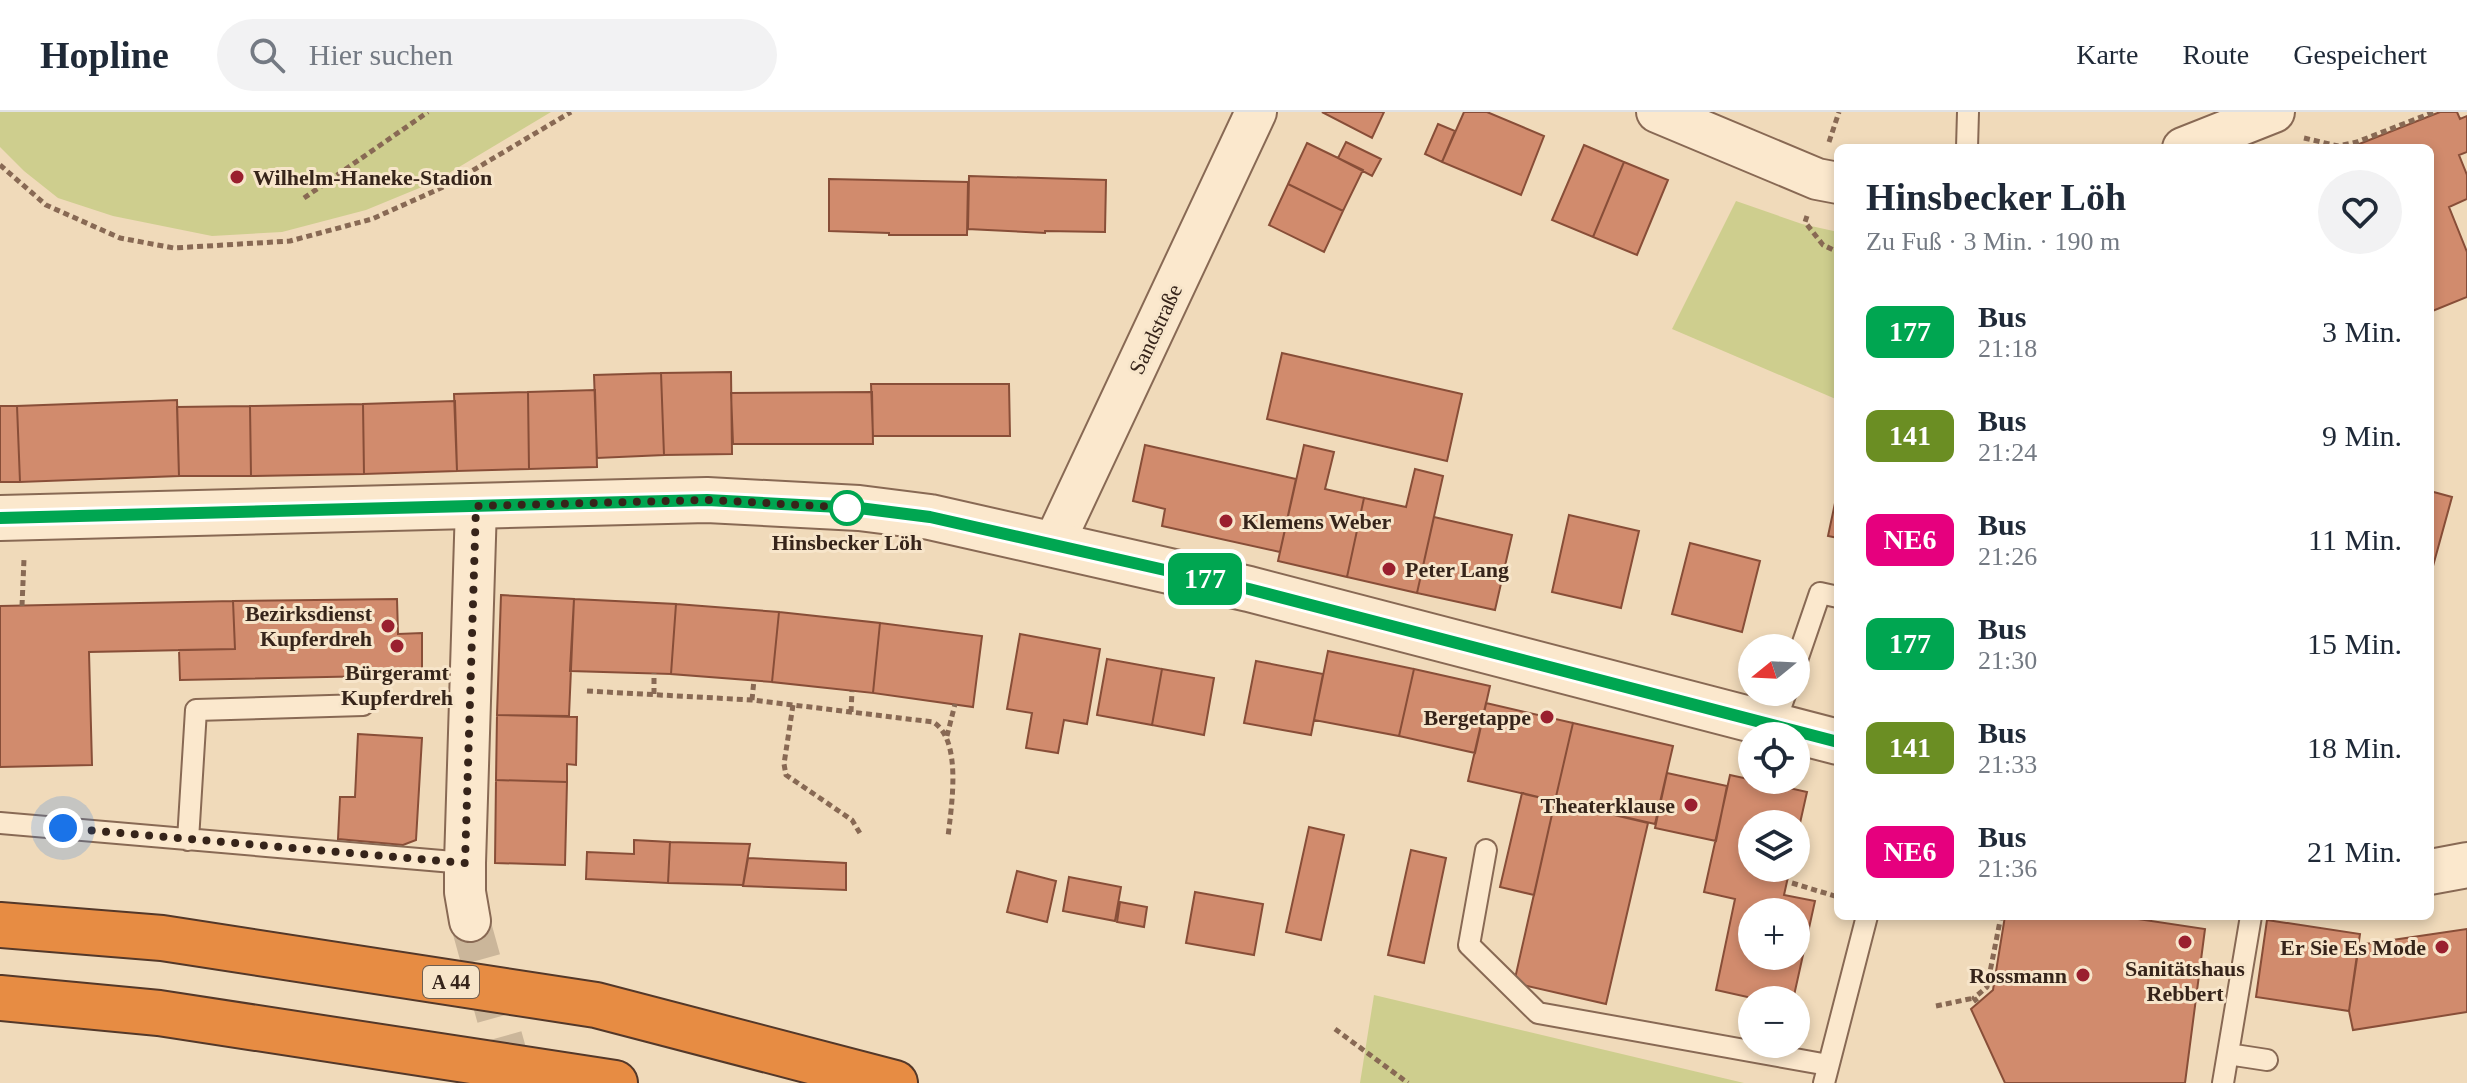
<!DOCTYPE html>
<html lang="de">
<meta charset="utf-8">
<style>
:root{--surface:#fff;--page:#f2f2f3;--text:#1f2937;--muted:#747a83;--line:#e0e1e3}
body{margin:0;font-family:"Times New Roman",serif;background:var(--page);color:var(--text);height:100vh;display:flex;flex-direction:column;font-size:30px;white-space:nowrap}
*{box-sizing:border-box;margin:0}
p{font-size:26px;color:var(--muted)}
.icon{flex:none;width:44px;height:44px;fill:none;stroke:currentColor;stroke-width:2;stroke-linecap:round;stroke-linejoin:round}
.map{position:relative;flex:1;overflow:hidden}
.sheet{position:absolute;left:1834px;top:32px;width:600px;height:776px;display:flex;flex-direction:column;background:var(--surface);border-radius:12px;box-shadow:0 4px 12px #0003}
.sheet>*{flex:none}
.badge{padding:0 16px;border-radius:12px;font-size:28px;line-height:52px}
.needle{width:52px;rotate:252deg}
.fabs{position:absolute;left:1738px;top:522px;display:grid;gap:16px}
.fabs a{display:grid;place-items:center;width:72px;height:72px;border-radius:50%;background:var(--surface);box-shadow:0 4px 12px #0003;font-size:40px}
.you{position:absolute;width:40px;height:40px;margin:-20px;border:6px solid #fff;border-radius:50%;background:#1a73e8;box-shadow:0 0 0 12px #1a73e833}
.map>.badge{position:absolute;translate:-50% -50%;box-shadow:0 0 0 4px #fff}
.round{display:grid;place-items:center;flex:none;width:84px;height:84px;border-radius:42px;background:var(--page)}
.headline{display:flex;align-items:center;justify-content:space-between;height:136px;padding:0 32px}
h1{font-size:38px;font-weight:700;line-height:60px}
ul{padding:0;list-style:none}
li{display:flex;align-items:center;gap:24px;height:104px;padding:0 32px}
li div{flex:1}
li b{display:block;font-size:30px}
li em{font-style:normal}
li .badge{min-width:88px;font-weight:700;text-align:center}
header{display:flex;align-items:center;gap:48px;box-sizing:border-box;height:112px;padding:0 40px;background:var(--surface);border-bottom:2px solid var(--line)}
header strong{font-size:38px}
nav{display:flex;gap:44px;margin-inline-start:auto;font-size:28px}
.search{width:560px;height:72px;background:var(--page);display:flex;align-items:center;gap:20px;box-sizing:border-box;padding:0 28px;border-radius:44px;color:var(--muted);font-size:30px}
.map>svg:first-child{display:block}
.green{fill:#cece8e}
.building{fill:#d18b6d;stroke:#884e38;stroke-width:2;fill-rule:evenodd}
.lines{fill:none;stroke-linecap:round;stroke-linejoin:round}
.minor-tunnel{stroke:#cbb69a;stroke-width:40;stroke-dasharray:40 20;stroke-linecap:butt}
.service-casing{stroke:#886954;stroke-width:24}
.minor-casing{stroke:#886954;stroke-width:44}
.tertiary-casing{stroke:#886954;stroke-width:48}
.motorway-casing{stroke:#543829;stroke-width:48}
.path{stroke:#886954;stroke-width:5;stroke-dasharray:6 4;stroke-linecap:butt}
.service{stroke:#fbe8cd;stroke-width:20}
.minor{stroke:#fbe8cd;stroke-width:40}
.tertiary{stroke:#fbe8cd;stroke-width:44}
.motorway{stroke:#e78c43;stroke-width:44}
.line-casing{stroke:#fff;stroke-width:18}
.line{stroke:#00a651;stroke-width:12}
.walk{stroke:#36241a;stroke-width:8;stroke-dasharray:0 14.4}
.poi-dot{fill:#9a202f;stroke:#f7e5ca;stroke-width:3}
.stop-dot{fill:#fff;stroke:#00a651;stroke-width:4}
.labels{text-anchor:middle;stroke-width:6;stroke-linejoin:round;paint-order:stroke}
.shield{fill:#f7e5ca;stroke:#705e4f;stroke-width:2}
.shield-label{font-size:20px;font-weight:bold;fill:#36241a}
.poi-label{font-size:22px;font-weight:bold;fill:#36241a;stroke:#f7e5ca;text-anchor:end}
.street-label{font-size:22px;fill:#36241a;stroke:#f7e5ca}
.stop-label{font-size:22px;font-weight:bold;fill:#36241a;stroke:#f7e5ca}
</style>
<header>
<strong>Hopline</strong>
<div class="search"><svg class="icon" aria-label="search" viewBox="0 0 24 24"><circle cx="10" cy="10" r="6"/><path d="M15 15l6 6"/></svg>Hier suchen</div>
<nav><a>Karte</a><a>Route</a><a>Gespeichert</a></nav>
</header>
<div class="map">
<svg width="2467" height="971" viewBox="0 0 2467 971">
<rect width="100%" height="100%" fill="#f0daba"/>
<!-- green -->
<path class="green" d="M0,0H551L434,70L366,98L282,120L212,124L113,104L58,86L24,59L0,35Z
M1736,89L1802,112L1838,120V288L1672,217Z
M1374,883L1744,971H1360Z"/>
<!-- building -->
<path class="building" d="M1322,0H1384L1372,26Z
M1464,0H1487L1544,24L1521,83L1442,50Z
M2440,0H2457L2460,7L2467,4V40L2459,43L2467,63V87L2449,95L2467,140V185L2430,200V36H2349Z
M1438,12L1455,19L1442,50L1425,42Z
M1346,30L1381,47L1372,64L1338,46Z
M1307,31L1363,58L1343,99L1288,72Z
M1584,33L1624,50L1593,125L1552,108Z
M1624,50L1668,68L1637,143L1593,125Z
M969,64L1106,68L1105,120L1045,119V121L968,117Z
M829,67L968,70L967,123H889V121L829,119Z
M1288,72L1343,99L1324,140L1269,113Z
M1282,241L1462,282L1447,349L1267,307Z
M731,260L732,342L664,343L661,261Z
M661,261L664,343L597,346L594,263Z
M871,272H1009L1010,324H873Z
M595,278L597,355L529,357L528,280Z
M528,280L529,357L457,359L454,282Z
M872,280L873,332H733L731,281Z
M177,288L179,364L20,370L17,294Z
M455,289L457,359L364,362L363,292Z
M363,292L364,362L251,364L250,294Z
M0,294H17L20,370H0Z
M250,294L251,364H179L177,295Z
M1145,333L1296,367L1280,440L1162,414L1165,397L1133,389Z
M1304,333L1334,340L1325,377L1364,386L1347,465L1278,449Z
M1415,357L1443,364L1417,481L1347,465L1364,386L1406,395Z
M1838,377V426L1828,424Z
M2430,379L2452,385L2430,465Z
M1569,403L1639,419L1621,496L1552,480Z
M1434,405L1512,423L1495,498L1417,481Z
M1690,431L1760,449L1742,520L1672,502Z
M501,483L574,487L569,604L497,603Z
M397,487L398,522L422,521V563L180,568L179,538L235,537L233,489Z
M574,487L676,492L671,562L570,559Z
M233,489L235,537L89,540L92,653L0,655V494Z
M676,492L779,500L772,570L671,562Z
M779,500L880,511L873,581L772,570Z
M880,511L982,524L973,595L873,581Z
M1020,522L1100,537L1087,612L1064,608L1058,641L1026,636L1032,601L1007,597Z
M1328,539L1414,557L1399,624L1314,608Z
M1107,547L1162,557L1152,613L1097,603Z
M1256,549L1323,562L1311,623L1244,611Z
M1162,557L1214,566L1204,623L1152,613Z
M1414,557L1490,574L1475,641L1399,624Z
M1486,591L1573,611L1555,689L1468,669Z
M497,603L577,605L576,653L567,652V670L496,668Z
M1573,611L1673,634L1655,712L1555,689Z
M358,622L422,626L416,728L403,733L338,727L340,685H355Z
M1667,661L1727,674L1716,729L1655,716Z
M1730,663L1807,680L1796,729V712H1752V756H1790L1784,783L1815,789L1793,888H1761L1716,878L1735,787L1704,780ZM1752,800H1796V844H1752Z
M496,668L567,670L565,753L495,751Z
M1522,681L1555,689L1534,783L1500,775Z
M1555,689L1648,711L1606,892L1514,871Z
M1309,715L1344,723L1321,828L1286,820Z
M634,728L670,730L668,771L586,767L587,740L634,742Z
M670,730L750,732L743,773L668,771Z
M1411,738L1446,746L1424,851L1388,843Z
M748,746L846,751V778L743,774Z
M1017,759L1056,769L1047,810L1007,800Z
M1069,765L1121,775L1115,809L1063,799Z
M1195,780L1263,792L1254,843L1186,831Z
M1120,790L1147,795L1144,815L1117,810Z
M2005,804H2118L2205,817L2185,971H2005L1971,897L1993,878Z
M2267,808L2360,822L2349,899L2256,885Z
M2467,817V900L2353,918L2349,899L2359,833Z"/>
<g class="lines">
<!-- minor-tunnel -->
<path class="minor-tunnel" d="M470,809L515,971"/>
<!-- service casing -->
<g class="service-casing">
<path id="service" d="M1967,36L1968,0
M1796,551L1820,481L1838,485
M1774,614L1786,580
M0,711L465,751
M188,728L196,598L363,593
M1486,738L1469,833L1538,901L1828,953
M2228,942L2267,948
M1824,971L1867,804
M2223,971L2251,804"/>
</g>
<!-- minor casing -->
<g class="minor-casing">
<path id="minor" d="M1657,0L1817,67L1838,71
M2183,36L2274,0
M1053,433L1256,0
M470,809L465,780V751L476,394"/>
</g>
<!-- tertiary casing -->
<g class="tertiary-casing">
<path id="tertiary" d="M0,406L707,388L859,396L930,405L1249,477L1838,630
M2430,760L2467,753"/>
</g>
<!-- motorway casing -->
<g class="motorway-casing">
<path id="motorway" d="M0,813L162,826L596,893L895,971
M0,886L159,901L615,971"/>
</g>
<!-- path -->
<path class="path" d="M2304,26L2338,34L2357,30L2434,0
M1829,30L1839,0
M0,53L46,93L120,126L174,136L290,129L372,107L450,72L571,0
M304,86L428,0
M1807,104L1805,110L1823,133L1838,140
M22,494L24,447
M587,579L752,588L933,610C963,628 951,696 948,725
M654,582V561
M752,588L754,568
M793,593L784,652L786,663L852,708L861,723
M851,600L852,579
M947,624L955,592
M1792,771L1838,785
M2141,807L2142,804
M1977,890L1974,886L1987,875L2001,804
M1936,894L1974,886
M1335,917L1408,971"/>
<!-- service -->
<use href="#service" class="service"/>
<!-- minor -->
<use href="#minor" class="minor"/>
<!-- tertiary -->
<use href="#tertiary" class="tertiary"/>
<!-- motorway -->
<use href="#motorway" class="motorway"/>
</g>
<g class="lines">
<!-- line casing -->
<g class="line-casing">
<path id="line" d="M0,406L707,388L859,396L930,405L1249,477L1838,630"/>
</g>
<!-- line -->
<use href="#line" class="line"/>
<!-- walk -->
<path class="walk" d="M63,716L465,751L476,394L707,388L859,396H847"/>
</g>
<!-- markers -->
<g class="poi-dot">
<circle cx="237" cy="65" r="8"/>
<circle cx="1226" cy="409" r="8"/>
<circle cx="1389" cy="457" r="8"/>
<circle cx="388" cy="514" r="8"/>
<circle cx="397" cy="534" r="8"/>
<circle cx="1547" cy="605" r="8"/>
<circle cx="1691" cy="693" r="8"/>
<circle cx="2185" cy="830" r="8"/>
<circle cx="2442" cy="835" r="8"/>
<circle cx="2083" cy="863" r="8"/>
</g>
<circle class="stop-dot" cx="847" cy="396" r="16"/>
<g class="labels">
<!-- shield labels -->
<rect class="shield" x="423" y="854" width="56" height="32" rx="6"/>
<g class="shield-label">
<text x="451" y="877">A 44</text>
</g>
<!-- poi labels -->
<g class="poi-label">
<text x="253" y="73" text-anchor="start">Wilhelm-Haneke-Stadion</text>
<text x="1242" y="417" text-anchor="start">Klemens Weber</text>
<text x="1405" y="465" text-anchor="start">Peter Lang</text>
<text x="372" y="509">Bezirksdienst<tspan x="372" dy="25">Kupferdreh</tspan></text>
<text x="397" y="568" text-anchor="middle">Bürgeramt<tspan x="397" dy="25">Kupferdreh</tspan></text>
<text x="1531" y="613">Bergetappe</text>
<text x="1675" y="701">Theaterklause</text>
<text x="2426" y="843">Er Sie Es Mode</text>
<text x="2185" y="864" text-anchor="middle">Sanitätshaus<tspan x="2185" dy="25">Rebbert</tspan></text>
<text x="2067" y="871">Rossmann</text>
</g>
<!-- street labels -->
<g class="street-label">
<text transform="translate(1155 217) rotate(-65)" y="8">Sandstraße</text>
</g>
<!-- stop labels -->
<g class="stop-label">
<text x="847" y="438">Hinsbecker Löh</text>
</g>
</g>
</svg>
<div class="fabs">
<a><svg class="needle" viewBox="-14 -14 28 28"><path d="M0-13l5 13h-10z" fill="#e53935"/><path d="M0 13l5-13h-10z" fill="#747a83"/></svg></a>
<a><svg class="icon" aria-label="locate" viewBox="0 0 24 24"><circle cx="12" cy="12" r="6"/><path d="M12 2v4M12 18v4M2 12h4M18 12h4"/></svg></a>
<a><svg class="icon" aria-label="layers" viewBox="0 0 24 24"><path d="M12 4l9 5-9 5-9-5zM3 14l9 5 9-5"/></svg></a>
<a>+</a>
<a>−</a>
</div>
<div class="you" style="left:63px;top:716px"></div>
<b class="badge" style="left:1205px;top:467px;background:#00a651;color:#fff">177</b>
<section class="sheet">
<div class="headline"><div><h1>Hinsbecker Löh</h1><p>Zu Fuß · 3 Min. · 190 m</p></div><a class="round"><svg class="icon" aria-label="heart" viewBox="0 0 24 24"><path d="M12 20l-8-8c-3-5 5-10 8-4 3-6 11-1 8 4z"/></svg></a></div>
<ul>
<li><span class="badge" style="background:#00a651;color:#fff">177</span><div><b>Bus</b><p>21:18</p></div><em>3 Min.</em></li>
<li><span class="badge" style="background:#6b8e23;color:#fff">141</span><div><b>Bus</b><p>21:24</p></div><em>9 Min.</em></li>
<li><span class="badge" style="background:#e6007e;color:#fff">NE6</span><div><b>Bus</b><p>21:26</p></div><em>11 Min.</em></li>
<li><span class="badge" style="background:#00a651;color:#fff">177</span><div><b>Bus</b><p>21:30</p></div><em>15 Min.</em></li>
<li><span class="badge" style="background:#6b8e23;color:#fff">141</span><div><b>Bus</b><p>21:33</p></div><em>18 Min.</em></li>
<li><span class="badge" style="background:#e6007e;color:#fff">NE6</span><div><b>Bus</b><p>21:36</p></div><em>21 Min.</em></li>
</ul>
</section>
</div>
